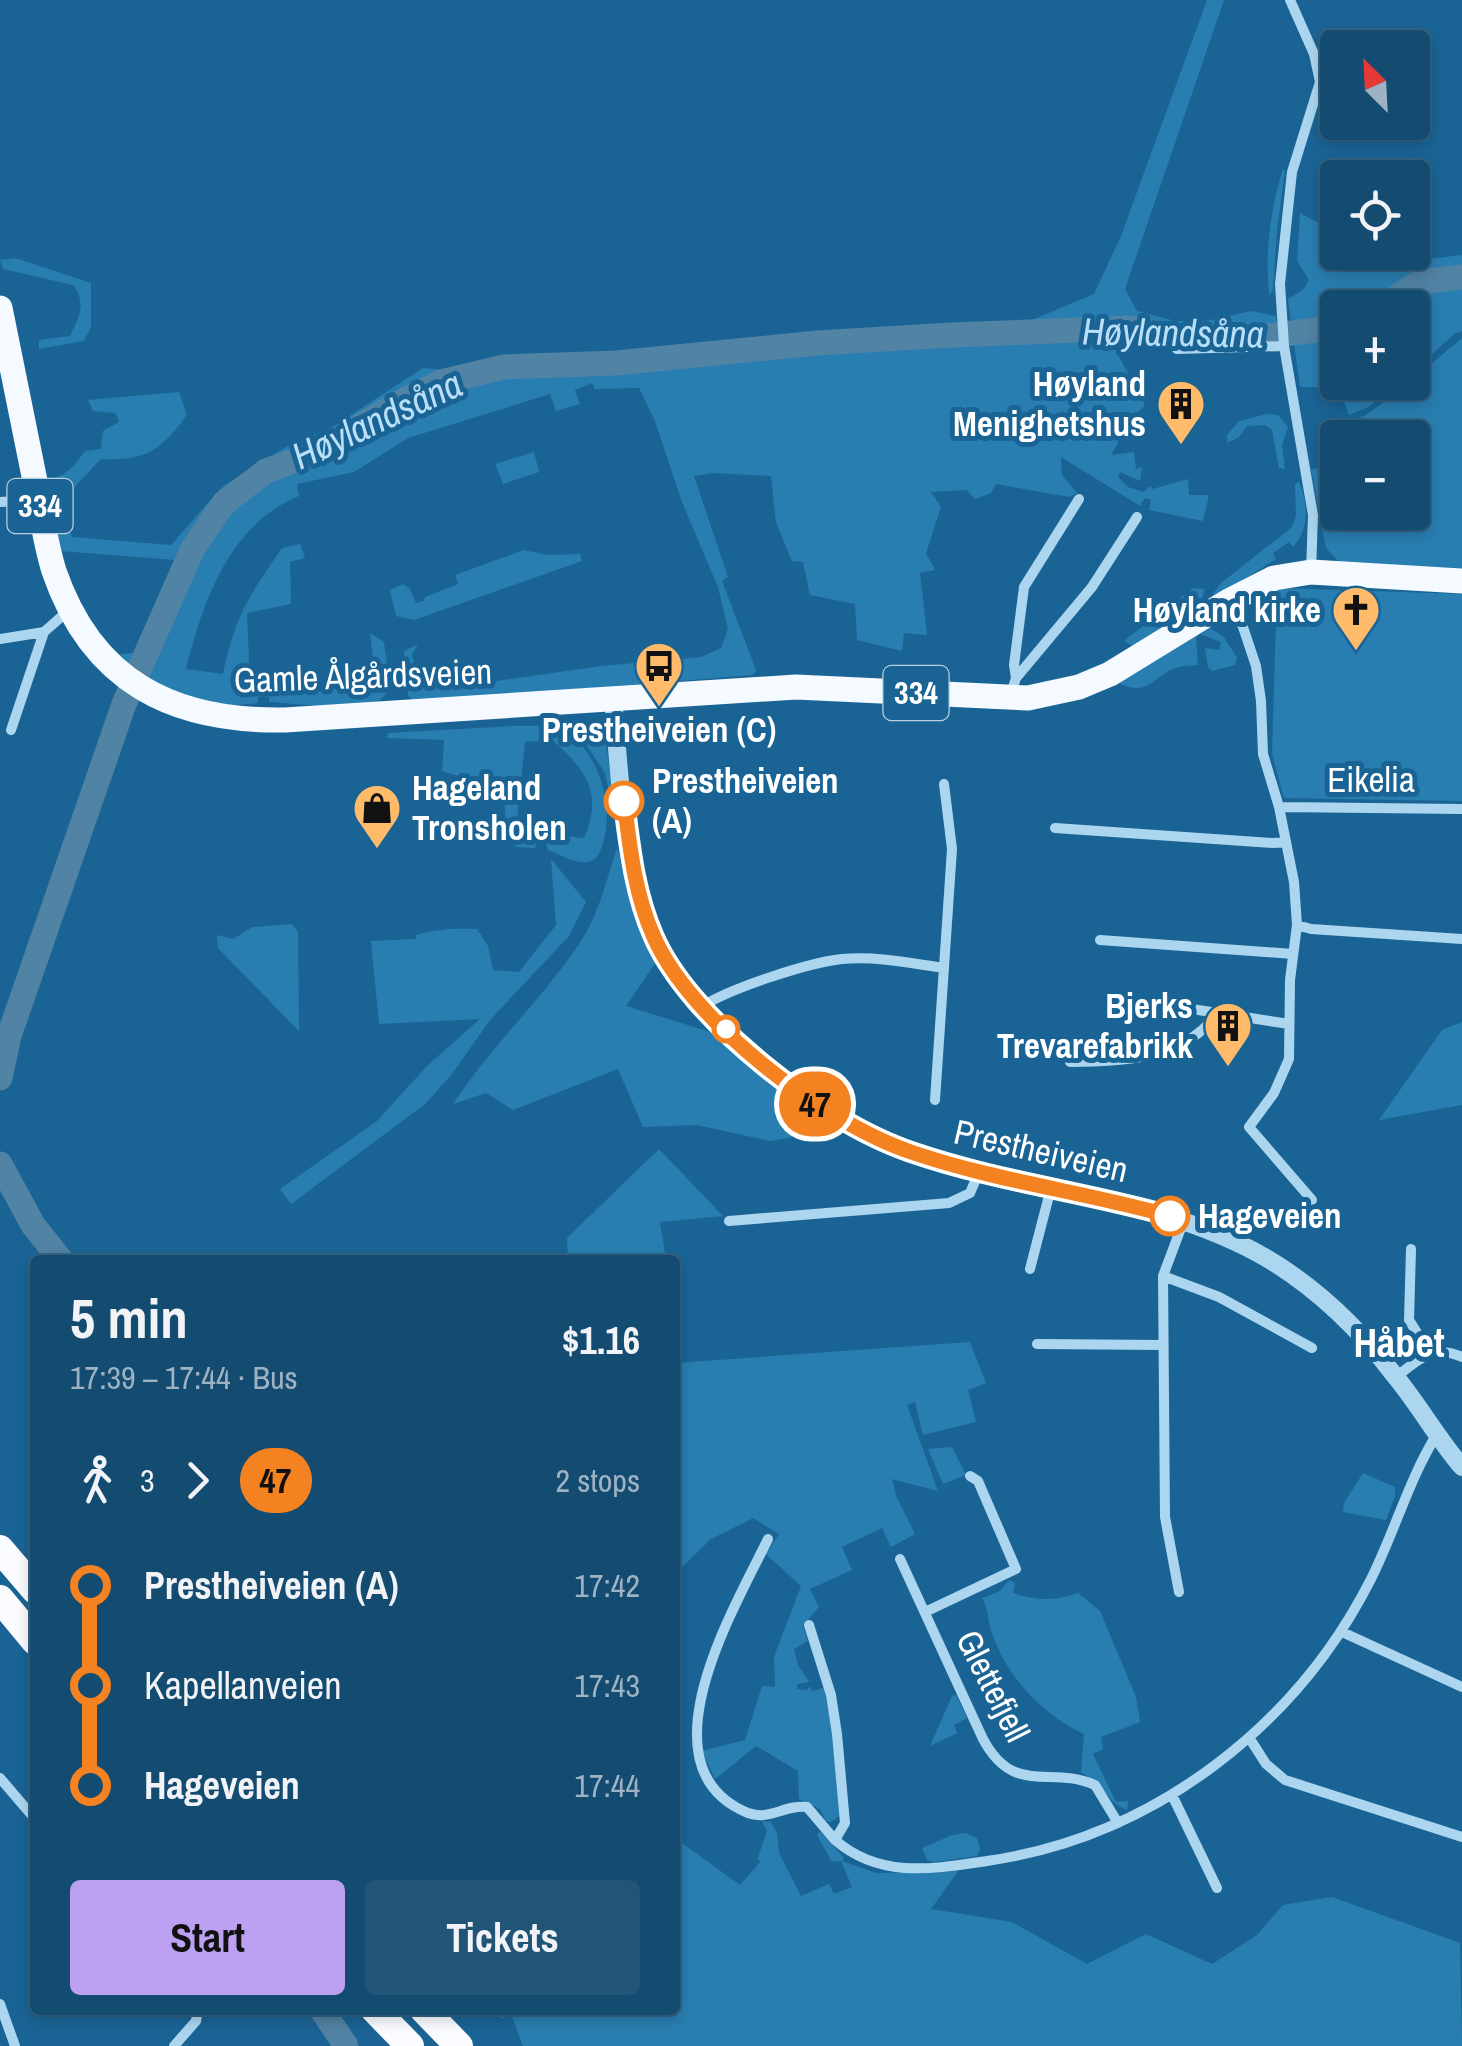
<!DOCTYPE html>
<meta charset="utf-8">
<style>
:root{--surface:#144b70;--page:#215578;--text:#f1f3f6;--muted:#9db3c3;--line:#336383;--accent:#bca0f2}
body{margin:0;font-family:"Archivo Narrow",sans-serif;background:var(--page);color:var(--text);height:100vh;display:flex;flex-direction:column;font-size:38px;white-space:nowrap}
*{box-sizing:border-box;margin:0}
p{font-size:32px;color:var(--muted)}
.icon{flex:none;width:55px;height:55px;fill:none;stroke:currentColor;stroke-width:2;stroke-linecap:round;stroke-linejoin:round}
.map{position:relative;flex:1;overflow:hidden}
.sheet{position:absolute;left:30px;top:1255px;width:650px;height:760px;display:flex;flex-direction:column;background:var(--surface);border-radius:10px;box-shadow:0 5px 15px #0003,0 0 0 2px var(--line)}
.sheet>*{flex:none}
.badge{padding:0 20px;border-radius:32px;font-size:35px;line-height:65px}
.needle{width:65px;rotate:336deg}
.controls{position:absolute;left:1320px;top:30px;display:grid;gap:20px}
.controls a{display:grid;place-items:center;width:110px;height:110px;border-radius:10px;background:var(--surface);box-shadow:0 5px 15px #0003,0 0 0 2px var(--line);font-size:50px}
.map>.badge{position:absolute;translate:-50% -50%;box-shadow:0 0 0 5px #fff}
.legs{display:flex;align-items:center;gap:15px;height:110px;padding:0 40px;font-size:32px}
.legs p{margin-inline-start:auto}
.head{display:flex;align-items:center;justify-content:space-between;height:170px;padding:0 40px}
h1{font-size:55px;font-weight:700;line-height:75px}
.button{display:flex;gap:20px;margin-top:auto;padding:20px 40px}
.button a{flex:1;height:115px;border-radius:10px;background:var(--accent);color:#111;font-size:40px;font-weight:700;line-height:115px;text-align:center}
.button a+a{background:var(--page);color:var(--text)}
ul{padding:0 40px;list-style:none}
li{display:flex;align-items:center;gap:35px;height:100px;font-size:38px}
li i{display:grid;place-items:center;width:15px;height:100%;margin:0 12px;background:currentColor}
li i::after{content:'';width:25px;height:25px;margin:-12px;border:8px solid;border-radius:50%;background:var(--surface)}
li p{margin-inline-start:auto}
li:first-child i{background:linear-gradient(#0000 50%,currentColor 0)}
li:last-child i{background:linear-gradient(currentColor 50%,#0000 0)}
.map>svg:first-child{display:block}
.green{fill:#297eb1}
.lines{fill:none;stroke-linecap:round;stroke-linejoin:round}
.river{stroke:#5183a4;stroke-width:25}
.minor{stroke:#acd6f0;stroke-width:10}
.tertiary{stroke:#acd6f0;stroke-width:18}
.primary{stroke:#f4faff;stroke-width:25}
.trunk{stroke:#fafcff;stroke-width:28}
.line-1-casing{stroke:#fff;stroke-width:22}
.line-1{stroke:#f58220;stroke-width:15}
.stop-1-dot{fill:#fff;stroke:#f58220;stroke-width:5}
.labels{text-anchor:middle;stroke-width:10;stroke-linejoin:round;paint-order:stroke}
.shield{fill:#1a6495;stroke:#bad0df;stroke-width:2.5}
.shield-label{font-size:32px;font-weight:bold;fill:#fff}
.poi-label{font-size:35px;font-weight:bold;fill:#fff;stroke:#1a6495;text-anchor:end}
.street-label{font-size:35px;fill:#fff;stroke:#1a6495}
.stop-label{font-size:35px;font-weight:bold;fill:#fff;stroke:#1a6495;text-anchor:start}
.water-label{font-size:38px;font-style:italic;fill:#b8dff7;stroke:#1a6495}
.quarter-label{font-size:40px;font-weight:bold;fill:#fff;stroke:#1a6495}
</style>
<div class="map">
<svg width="1462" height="2046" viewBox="0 0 1462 2046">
<rect width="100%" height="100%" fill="#1a6495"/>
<!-- green -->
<path class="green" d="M1207,0H1224L1125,289L1137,311L1175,321H1206L1251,311L1276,316L1278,333L1217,342L1182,343L1127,333L1116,351L1145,405L1114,437H1121L1111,455L1134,452L1136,469L1142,467L1140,481L1120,472L1118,477L1128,487L1143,492L1150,486L1153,489L1188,479L1189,495H1209L1203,521L1149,510L1151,500L1145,498L1140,506L1061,457L1062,475L1077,493L1069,497L996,484L991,493L975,499L967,490L931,492L941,507L926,553L935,570L920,573L927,635L904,633L902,651L857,640L855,604L810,595L803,562L792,561L776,523L771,476L714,473L694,476L728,577L722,581L756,670L753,675L416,702L408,696L404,651L418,644L412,655L420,685L464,678L465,682L488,677L490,682L601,666L701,657L721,648L728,629L718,587L682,502L655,421L639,388L595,389L592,383L575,390L580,404L556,411L550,394L408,438L354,472L297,484L299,496C229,525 203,601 186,669L223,674C235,616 249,596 282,548L300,544L305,558L290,562L291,604L247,613L250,686L376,685L370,633L384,642C385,657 393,683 384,696C372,714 291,703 269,702V697H258V703L214,707L167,691L117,655L137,652L178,567L176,560L60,551L46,479C66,478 73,467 85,451L101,449L103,431L119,422L116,413L93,411L88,400L179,392L187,415C161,450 147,461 101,459L59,503L72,537L171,545L222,487L289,445L331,428L423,368L450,371L1025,323L1094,294L1121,236Z
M1283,169L1285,172L1277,230L1273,290L1269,295C1265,252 1270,210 1283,169Z
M1300,213L1337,233L1338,252L1384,253L1412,261L1462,255V331L1454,334L1413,372L1412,308H1338V382L1400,383L1367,408L1349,415L1339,388L1300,387L1288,299L1304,289L1309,280L1297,261Z
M15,258L91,283V327L84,341L39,349V340L70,336C79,318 87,303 73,285L3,269L0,260Z
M1462,338V568L1340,563L1326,548L1311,469L1337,465L1338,512H1412V438L1354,437L1351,420L1364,416L1412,382L1413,379Z
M1267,414L1278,415L1288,427L1282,445L1285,469L1279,468L1272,430L1265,425L1247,426L1239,437L1227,443V435L1239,421Z
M534,452L539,472L503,484L495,464Z
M1299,482C1308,503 1310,529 1293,547L1289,542L1273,553L1276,559L1137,648L1124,641L1193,588L1204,589L1202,598L1209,600L1220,584L1292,527L1296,516L1295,484Z
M524,550L547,555L580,554L582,561L414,620L396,616L390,590L403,584L410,589L416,603L424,601L425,597L458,584L455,575Z
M1277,588L1462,594V801L1284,798L1272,754Z
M1208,627L1224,637L1237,658L1235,665L1212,671L1208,667L1205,648L1219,650L1221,642L1200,634L1196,637L1198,665C1190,666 1182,665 1173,669C1153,678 1146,697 1119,683L1120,676Z
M513,726H560C596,748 614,799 604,839C601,850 599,861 586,862C574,863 559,854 548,850L546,840L552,835L584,838C604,792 585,769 552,740L525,742L516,828L522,838L536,843L535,848L516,847L507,840L504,795L496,788L442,771L444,740L387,738L388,733Z
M604,727L613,795L610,796L605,773L575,728Z
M617,848L626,871L637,925L656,962L626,1006L720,1035L837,1130L770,1141L697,1125L643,1127L618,1069L513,1110L486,1093L453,1104C491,1046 543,999 581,941C599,914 607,878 617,848Z
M551,859L586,902L569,936L490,1020L452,1074L425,1104L291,1204L280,1189L377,1121L427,1066L480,1019L379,1024L371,941L416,939V935C436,929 456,928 477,929L488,946L493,970L519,972L556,925Z
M292,924L298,932L299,1031L218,948L217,935L233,939L253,927Z
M1462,1022V1105L1379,1120L1442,1030Z
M659,1149L723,1216L660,1222L666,1260H568L567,1238Z
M970,1342L986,1383L968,1390L976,1422L923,1435L915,1402L907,1405L938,1491L892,1479L896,1496L915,1534L891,1547L882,1528L842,1547L852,1570L810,1589L819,1607L803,1625L808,1641L794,1649L798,1665L809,1682L797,1684V1689L807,1690L810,1686L812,1691L824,1688L834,1738L839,1816L831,1822L826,1821L820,1809L799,1799L798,1771L756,1746L715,1779L702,1751L745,1740L762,1686L775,1687L774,1657L801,1586L766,1554L779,1534L753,1518L711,1539L675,1574V1363Z
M952,1447L966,1475L943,1484L928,1449Z
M1363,1473L1395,1487V1496L1386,1520L1343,1512L1344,1503Z
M1009,1580L1015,1583L1013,1593C1037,1601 1054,1601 1078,1593L1100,1611L1136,1697L1140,1722L1101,1737L1103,1749L1093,1754L1116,1802L1128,1801L1127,1810C1107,1803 1106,1784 1081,1773L1084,1734C1043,1715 1009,1679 993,1636C988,1624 989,1611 982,1598L1000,1591Z
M956,1695L967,1718L954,1725L957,1733L930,1746L952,1696Z
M762,1821L771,1822L777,1833L779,1853L801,1896L829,1884L834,1894L852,1887L841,1861L832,1862L817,1835L820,1831L844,1858L842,1861L876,1873L958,1871L931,1909L1012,1922L1087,1964L1146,1934L1212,1964L1257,1935L1283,1905L1332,1897L1460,1943L1462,2046H523L511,2014L502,2019L493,2010H675V1838L740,1885L761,1861L757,1860L767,1831Z
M966,1833L977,1838L980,1849L977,1856L934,1862L927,1860L922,1848L952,1835Z"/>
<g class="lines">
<!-- river -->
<path class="river" d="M1379,308L1420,282L1462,277
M0,1078L9,1036L124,704L193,548L224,503L266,471L318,452L395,405L441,382L504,367L616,363L817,343L952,335L1130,328L1172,337L1269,336L1338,327
M0,1164L33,1225L61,1260
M322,2010L346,2046"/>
<!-- minor -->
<path class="minor" d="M1290,0L1314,54L1320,82L1292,172L1280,284L1284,346L1313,515L1311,571
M1177,349L1284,346
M0,502L38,500
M1230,602L1243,627L1256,666L1261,701L1263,754L1279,807L1294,882L1297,925L1290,980L1289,1059L1274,1093L1249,1127L1312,1200
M0,639L44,632
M1016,678L1014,665L1024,587L1079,499
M1010,697L1016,678L1092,587L1137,517
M11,730L44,632L69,610
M1279,807L1462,809
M1055,828L1273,843L1285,842
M1297,925L1311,929L1462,939
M1100,940L1293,954
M1120,998L1289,1024
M701,1007C731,988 807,963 842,959C876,956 911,963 944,968
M1070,1062C1122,1061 1186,1060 1218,1012
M935,1100L952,849L944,784
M729,1221L949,1203L970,1193L979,1172
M1411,1249L1409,1320L1429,1352
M1030,1269L1051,1188
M1163,1276L1219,1297L1312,1348
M1037,1344L1163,1345
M1396,1377C1419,1359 1433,1344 1462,1357
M768,1539C735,1607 638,1768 748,1813C769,1821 786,1804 807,1807L835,1840
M900,1559L983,1739C1014,1797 1050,1765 1095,1785L1118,1823
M1179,1592L1165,1517L1163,1276L1184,1220
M925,1612L1016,1569L978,1481L970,1476
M809,1625L831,1695L837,1734L845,1823L835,1840C880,1879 933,1869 987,1861C1153,1837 1296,1727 1371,1579C1395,1531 1409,1479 1437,1434
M1342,1632L1462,1687
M1250,1739L1266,1764L1285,1780L1462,1837
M0,1778L35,1819
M1172,1795L1217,1888
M0,2004L15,2046
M174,2046L196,2021L198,2010"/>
<!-- tertiary -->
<path class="tertiary" d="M613,699C620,775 622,867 653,937C672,979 705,1010 739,1041C816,1110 879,1147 980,1172C1079,1197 1179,1207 1268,1259C1318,1289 1360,1330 1395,1376C1419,1405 1438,1439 1462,1467"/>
<!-- primary -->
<path class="primary" d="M0,308C12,366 23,423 35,481C41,511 45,542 54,571C92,682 173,722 285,720L796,687L1028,698L1079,687L1110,674L1229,601L1274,578L1311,572L1462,581"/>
<!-- trunk -->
<path class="trunk" d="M0,1549L35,1590
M0,1599L35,1641
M375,2010L410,2046
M424,2010L459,2046"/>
</g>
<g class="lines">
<!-- line-1 casing -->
<g class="line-1-casing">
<path id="line-1" d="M624,801C630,847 634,891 653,935C689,1020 824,1123 911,1152C995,1181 1085,1192 1170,1216"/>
</g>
<!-- line-1 -->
<use href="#line-1" class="line-1"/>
</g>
<!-- icons -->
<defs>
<g id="building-pin" transform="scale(2.5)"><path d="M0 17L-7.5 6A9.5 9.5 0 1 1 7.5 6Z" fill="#ffbb6a" stroke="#1a6495"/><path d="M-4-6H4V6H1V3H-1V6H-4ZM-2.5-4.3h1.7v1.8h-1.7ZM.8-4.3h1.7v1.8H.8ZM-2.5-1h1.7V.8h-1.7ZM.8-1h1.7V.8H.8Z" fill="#111"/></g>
<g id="church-pin" transform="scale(2.5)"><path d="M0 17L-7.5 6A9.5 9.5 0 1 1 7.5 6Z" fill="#ffbb6a" stroke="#1a6495"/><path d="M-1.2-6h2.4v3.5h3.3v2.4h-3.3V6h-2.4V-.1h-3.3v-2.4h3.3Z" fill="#111"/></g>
<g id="bus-pin" transform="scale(2.5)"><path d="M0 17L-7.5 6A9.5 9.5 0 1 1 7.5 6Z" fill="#ffbb6a" stroke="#1a6495"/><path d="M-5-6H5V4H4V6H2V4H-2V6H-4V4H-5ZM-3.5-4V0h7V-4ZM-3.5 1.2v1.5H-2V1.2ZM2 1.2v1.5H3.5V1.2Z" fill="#111"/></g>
<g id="shop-pin" transform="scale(2.5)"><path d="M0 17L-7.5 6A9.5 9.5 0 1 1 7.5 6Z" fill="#ffbb6a" stroke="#1a6495"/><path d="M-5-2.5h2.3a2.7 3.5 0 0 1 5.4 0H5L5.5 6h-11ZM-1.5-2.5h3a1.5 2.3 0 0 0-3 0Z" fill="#111"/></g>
</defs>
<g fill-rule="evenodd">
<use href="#building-pin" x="1181" y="404"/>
<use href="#church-pin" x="1356" y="610"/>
<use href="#bus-pin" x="659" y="666"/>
<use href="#shop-pin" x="377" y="808"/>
<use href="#building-pin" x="1228" y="1026"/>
</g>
<!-- markers -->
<g class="stop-1-dot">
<circle cx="624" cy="801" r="18"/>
<circle cx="726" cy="1029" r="12"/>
<circle cx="1170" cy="1216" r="18"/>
</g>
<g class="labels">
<!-- shield labels -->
<g class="shield">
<rect x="7.5" y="479" width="65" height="54" rx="8"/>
<rect x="883.5" y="666" width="65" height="54" rx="8"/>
</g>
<g class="shield-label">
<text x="40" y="517">334</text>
<text x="916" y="704">334</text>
</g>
<!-- poi labels -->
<g class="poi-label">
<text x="1146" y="396">Høyland<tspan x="1146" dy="40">Menighetshus</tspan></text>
<text x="1321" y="622">Høyland kirke</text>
<text x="659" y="742" text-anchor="middle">Prestheiveien (C)</text>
<text x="412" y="800" text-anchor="start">Hageland<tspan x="412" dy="40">Tronsholen</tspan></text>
<text x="1193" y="1018">Bjerks<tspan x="1193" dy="40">Trevarefabrikk</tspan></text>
</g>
<!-- street labels -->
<g class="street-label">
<text transform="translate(363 676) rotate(-2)" y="12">Gamle Ålgårdsveien</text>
<text x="1371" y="792">Eikelia</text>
<text transform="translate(1041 1151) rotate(13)" y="12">Prestheiveien</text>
<text transform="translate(993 1686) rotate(63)" y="12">Glettefjell</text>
</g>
<!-- stop labels -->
<g class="stop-label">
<text x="652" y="793">Prestheiveien<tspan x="652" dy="40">(A)</tspan></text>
<text x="1198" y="1228">Hageveien</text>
</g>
<!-- water labels -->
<g class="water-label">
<text transform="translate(1173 333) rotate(1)" y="13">Høylandsåna</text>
<text transform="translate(377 420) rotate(-25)" y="13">Høylandsåna</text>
</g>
<!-- quarter labels -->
<g class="quarter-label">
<text x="1399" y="1357">Håbet</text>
</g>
</g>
</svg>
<div class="controls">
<a><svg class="needle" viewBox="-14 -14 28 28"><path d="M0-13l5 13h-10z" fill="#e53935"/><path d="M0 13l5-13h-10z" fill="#9db3c3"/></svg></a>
<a><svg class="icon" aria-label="locate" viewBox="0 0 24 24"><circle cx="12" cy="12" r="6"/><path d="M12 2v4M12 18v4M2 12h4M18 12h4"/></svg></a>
<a>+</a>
<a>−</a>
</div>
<b class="badge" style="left:815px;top:1104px;background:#f58220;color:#111">47</b>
<section class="sheet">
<div class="head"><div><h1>5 min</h1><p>17:39 – 17:44 · Bus</p></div><b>$1.16</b></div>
<div class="legs"><svg class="icon" aria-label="walk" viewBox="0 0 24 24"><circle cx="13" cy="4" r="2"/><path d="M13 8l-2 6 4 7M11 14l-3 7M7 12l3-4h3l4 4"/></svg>3<svg class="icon" aria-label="forward" viewBox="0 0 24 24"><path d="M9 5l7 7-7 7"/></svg><b class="badge" style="background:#f58220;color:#111">47</b><p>2 stops</p></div>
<ul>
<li><i style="color:#f58220"></i><b>Prestheiveien (A)</b><p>17:42</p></li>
<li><i style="color:#f58220"></i><span>Kapellanveien</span><p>17:43</p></li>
<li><i style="color:#f58220"></i><b>Hageveien</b><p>17:44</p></li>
</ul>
<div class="button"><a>Start</a><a>Tickets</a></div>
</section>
</div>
